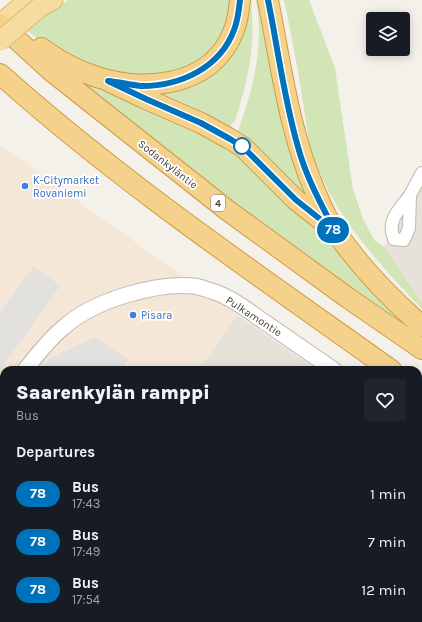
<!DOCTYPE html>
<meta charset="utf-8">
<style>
:root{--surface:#171b24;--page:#20242c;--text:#f1f3f6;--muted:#9ea1a6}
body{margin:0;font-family:Karla,sans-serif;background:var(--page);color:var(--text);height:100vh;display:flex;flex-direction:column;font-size:15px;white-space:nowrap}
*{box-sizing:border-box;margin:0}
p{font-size:13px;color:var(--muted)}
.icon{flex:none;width:22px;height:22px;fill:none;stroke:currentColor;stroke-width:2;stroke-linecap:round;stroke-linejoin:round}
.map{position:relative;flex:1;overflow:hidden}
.details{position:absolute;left:0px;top:366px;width:422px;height:256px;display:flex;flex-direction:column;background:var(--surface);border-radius:12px 12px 0 0;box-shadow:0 2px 10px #0003}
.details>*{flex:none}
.badge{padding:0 8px;border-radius:13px;font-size:14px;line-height:26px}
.buttons{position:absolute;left:366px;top:12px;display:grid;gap:8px}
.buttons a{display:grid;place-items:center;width:44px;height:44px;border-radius:4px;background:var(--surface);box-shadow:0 2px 10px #0003;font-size:20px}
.map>.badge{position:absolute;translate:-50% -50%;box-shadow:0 0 0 2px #fff}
h2{padding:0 16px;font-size:15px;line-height:36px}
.round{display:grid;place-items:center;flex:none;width:42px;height:42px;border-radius:4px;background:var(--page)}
.head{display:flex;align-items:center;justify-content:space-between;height:68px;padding:0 16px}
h1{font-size:19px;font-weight:800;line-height:30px}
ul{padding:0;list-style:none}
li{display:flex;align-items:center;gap:12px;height:48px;padding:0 16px}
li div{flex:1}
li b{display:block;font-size:15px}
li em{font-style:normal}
li .badge{min-width:44px;font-weight:700;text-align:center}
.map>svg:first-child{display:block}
.residential{fill:#e7e2d9}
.commercial{fill:#f4e7d7}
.medical{fill:#f3e1df}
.green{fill:#d1e5b6}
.parking{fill:#e3e1de}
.water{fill:#acd3eb}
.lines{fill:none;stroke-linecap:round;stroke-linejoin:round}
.minor-casing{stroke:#bfb8ad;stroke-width:14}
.tertiary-casing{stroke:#bfb8ad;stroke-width:17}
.primary-casing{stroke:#dbb971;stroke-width:21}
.trunk-casing{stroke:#d29b46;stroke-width:22}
.minor{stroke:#fff;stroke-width:12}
.tertiary{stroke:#fff;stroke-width:15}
.primary{stroke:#f7dca0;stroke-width:19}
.trunk{stroke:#f5d28b;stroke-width:20}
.primary-bridge-casing{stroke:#dbb971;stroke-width:21;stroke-linecap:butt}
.primary-bridge{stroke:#f7dca0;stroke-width:19}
.line-casing{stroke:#fff;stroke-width:9}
.line{stroke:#0072bc;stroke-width:6}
.stop-dot{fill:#fff;stroke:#0072bc;stroke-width:2}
.shop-dot{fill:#3f7fe0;stroke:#fff;stroke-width:1.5}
.labels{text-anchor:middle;stroke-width:3.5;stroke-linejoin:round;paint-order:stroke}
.shield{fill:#fff;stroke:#7e7a74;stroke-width:1}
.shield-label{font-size:10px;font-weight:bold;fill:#474139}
.street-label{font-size:11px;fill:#474139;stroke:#fff}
.shop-label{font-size:11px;fill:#366cbe;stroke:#fff;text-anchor:start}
</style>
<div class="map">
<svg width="422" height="622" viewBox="0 0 422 622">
<rect width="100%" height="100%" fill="#f4f1ea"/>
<!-- residential -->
<path class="residential" d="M422,183V304L384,247Z
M237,315L318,370H198Z
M101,618H342L341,622H100Z"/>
<!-- commercial -->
<path class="commercial" d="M0,145L237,315L198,370H4V425L0,431Z"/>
<!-- medical -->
<path class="medical" d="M4,425V618H101L100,622H0V431Z"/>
<!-- green -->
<path class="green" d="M68,0H234L233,10L217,47L178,74L108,75L49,46L26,30Z
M246,0H251C255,35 251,70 240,104C238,113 235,123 228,129L139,93L198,80Z
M256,0H260L320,215L253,148L250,139L238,131C254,85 264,49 256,0Z
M284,0H309L335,68L353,189L363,219L375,241L384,247L422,303V309C379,264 334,216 313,156C307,140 306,119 303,102C298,68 291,34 284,0Z
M90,83L184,123L242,157L422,332V344L313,266L84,89Z"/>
<!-- parking -->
<path class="parking" d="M34,266L60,286L0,370V312Z
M95,337L128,359L124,365L129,370H40L49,359Z
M4,424V479L0,476V430Z"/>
<!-- water -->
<path class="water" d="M422,452V622H344L346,618H418V453Z"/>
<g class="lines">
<!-- minor casing -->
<g class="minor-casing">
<path id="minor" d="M410,195L409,228L404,240L394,239C386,219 400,210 410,195C414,188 418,180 422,173
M0,410L3,400
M223,622L224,618"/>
</g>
<!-- tertiary casing -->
<g class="tertiary-casing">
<path id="tertiary" d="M25,370C37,355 49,339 64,327C93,301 155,282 194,286C201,287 208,290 215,292C234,299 250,312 266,323C289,339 311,354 334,370
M3,400L4,399
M418,430L422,432"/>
</g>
<!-- primary casing -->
<g class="primary-casing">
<path id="primary" d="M40,7L53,0
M0,24L29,0"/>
</g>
<!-- trunk casing -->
<g class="trunk-casing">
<path id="trunk" d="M268,0C281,65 289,131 315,191C321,205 327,220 336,232C360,267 390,298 422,326
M0,24L50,70L227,210L348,298L422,349
M41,48C55,58 69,67 86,73C137,94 212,90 234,30C238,20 239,10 240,0
M0,74C122,183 258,275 391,370
M108,81L146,99L201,123L230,139L243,147L296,200L329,226
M418,389L422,392"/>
</g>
<!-- minor -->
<use href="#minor" class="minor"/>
<!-- tertiary -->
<use href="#tertiary" class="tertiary"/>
<!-- primary -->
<use href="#primary" class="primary"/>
<!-- trunk -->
<use href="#trunk" class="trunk"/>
<!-- primary-bridge casing -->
<g class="primary-bridge-casing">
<path id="primary-bridge" d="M0,41L40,7"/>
</g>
<!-- primary-bridge -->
<use href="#primary-bridge" class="primary-bridge"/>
</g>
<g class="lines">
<!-- line casing -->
<g class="line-casing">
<path id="line" d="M240,0C239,10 238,20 234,30C220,68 180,86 142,86C131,85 119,82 108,81L146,99L201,123L230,139L243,147L296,200L335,231C321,204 306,177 298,147C284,99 278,49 268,0"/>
</g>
<!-- line -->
<use href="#line" class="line"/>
</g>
<!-- markers -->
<circle class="stop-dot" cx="242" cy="146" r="8"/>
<g class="shop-dot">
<circle cx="25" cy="186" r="4"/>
<circle cx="133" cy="315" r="4"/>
</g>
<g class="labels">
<!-- shield labels -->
<rect class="shield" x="211" y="195" width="14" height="16" rx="3"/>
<g class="shield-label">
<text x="218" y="207">4</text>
</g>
<!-- street labels -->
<g class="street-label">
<text transform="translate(168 164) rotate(38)" y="4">Sodankyläntie</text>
<text transform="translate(254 316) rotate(33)" y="4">Pulkamontie</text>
</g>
<!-- shop labels -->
<g class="shop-label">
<text x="33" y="184">K-Citymarket<tspan x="33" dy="13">Rovaniemi</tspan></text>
<text x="141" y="319">Pisara</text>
</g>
</g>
</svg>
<div class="buttons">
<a><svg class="icon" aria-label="layers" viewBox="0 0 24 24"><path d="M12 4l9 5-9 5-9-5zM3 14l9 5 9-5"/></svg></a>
</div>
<b class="badge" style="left:333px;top:230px;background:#0072bc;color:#fff">78</b>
<section class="details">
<div class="head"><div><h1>Saarenkylän ramppi</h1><p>Bus</p></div><a class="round"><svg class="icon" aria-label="heart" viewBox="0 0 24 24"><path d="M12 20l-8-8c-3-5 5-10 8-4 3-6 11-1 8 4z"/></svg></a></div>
<h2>Departures</h2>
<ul>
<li><span class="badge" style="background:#0072bc;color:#fff">78</span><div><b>Bus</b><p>17:43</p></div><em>1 min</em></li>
<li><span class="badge" style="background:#0072bc;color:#fff">78</span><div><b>Bus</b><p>17:49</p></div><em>7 min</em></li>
<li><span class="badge" style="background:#0072bc;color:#fff">78</span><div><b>Bus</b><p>17:54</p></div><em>12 min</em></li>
</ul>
</section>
</div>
